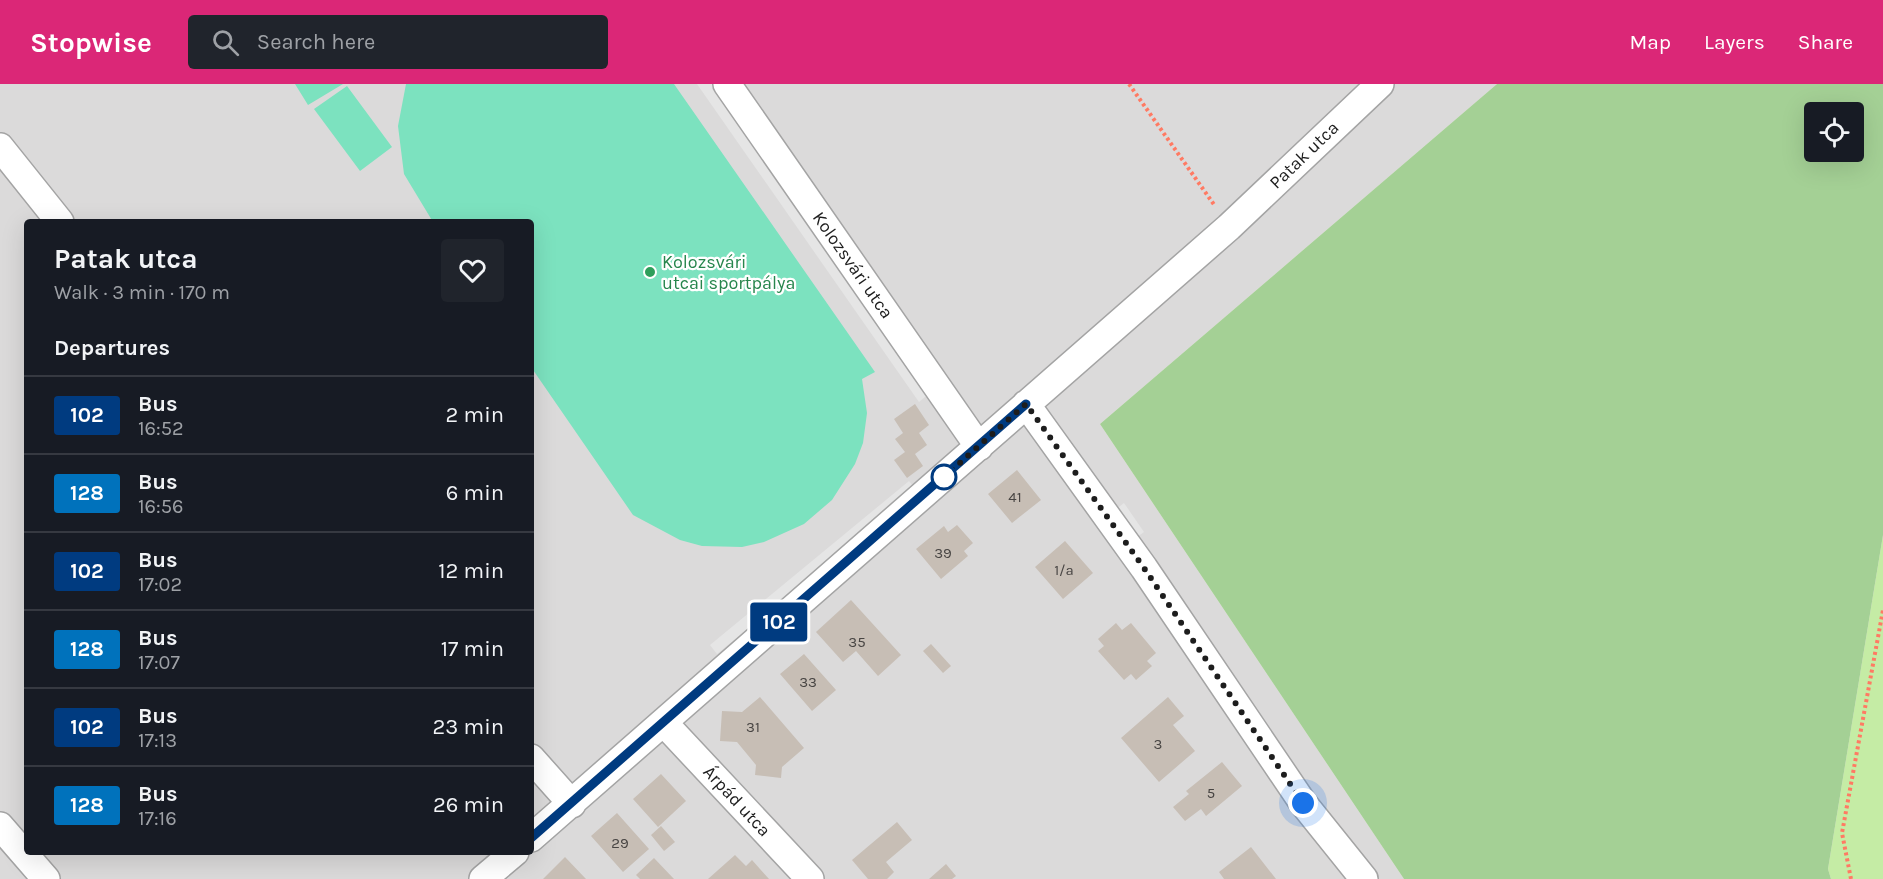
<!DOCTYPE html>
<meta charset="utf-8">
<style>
:root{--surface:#171b24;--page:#20242c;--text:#f1f3f6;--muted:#9ea1a6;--line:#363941;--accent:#db2777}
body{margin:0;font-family:Karla,sans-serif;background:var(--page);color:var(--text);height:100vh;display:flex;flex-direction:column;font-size:22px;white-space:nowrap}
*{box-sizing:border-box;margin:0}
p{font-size:20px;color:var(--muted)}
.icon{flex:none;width:33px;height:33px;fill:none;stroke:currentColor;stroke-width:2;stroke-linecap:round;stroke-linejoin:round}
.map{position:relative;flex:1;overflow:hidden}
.details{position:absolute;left:24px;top:135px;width:510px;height:636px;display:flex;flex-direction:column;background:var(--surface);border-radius:6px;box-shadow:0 6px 24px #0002}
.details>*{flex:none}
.badge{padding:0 12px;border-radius:4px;font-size:21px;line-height:39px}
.buttons{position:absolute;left:1804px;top:18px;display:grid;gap:12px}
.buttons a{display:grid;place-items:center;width:60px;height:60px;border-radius:6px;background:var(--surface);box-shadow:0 6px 24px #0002;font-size:30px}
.you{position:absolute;width:30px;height:30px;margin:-15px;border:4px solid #fff;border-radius:50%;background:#1a73e8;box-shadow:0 0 0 9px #1a73e833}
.map>.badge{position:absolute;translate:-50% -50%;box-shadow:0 0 0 3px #fff}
h2{padding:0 30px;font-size:22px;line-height:54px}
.round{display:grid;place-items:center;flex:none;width:63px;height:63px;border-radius:6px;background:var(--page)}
.overview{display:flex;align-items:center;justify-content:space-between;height:102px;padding:0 30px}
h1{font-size:28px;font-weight:700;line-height:45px}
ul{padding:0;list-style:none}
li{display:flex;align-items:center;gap:18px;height:78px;padding:0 30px;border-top:2px solid var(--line)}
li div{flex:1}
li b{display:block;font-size:22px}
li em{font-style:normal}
li .badge{min-width:66px;font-weight:700;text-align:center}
header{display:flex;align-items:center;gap:36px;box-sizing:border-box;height:84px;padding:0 30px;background:var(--accent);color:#fff}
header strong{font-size:28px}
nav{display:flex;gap:33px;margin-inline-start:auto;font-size:21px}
.search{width:420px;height:54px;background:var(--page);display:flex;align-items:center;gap:15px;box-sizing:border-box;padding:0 21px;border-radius:6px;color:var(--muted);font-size:22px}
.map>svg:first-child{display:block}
.residential{fill:#dbdada;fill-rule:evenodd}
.grass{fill:#c5eca5}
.forest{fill:#a4d095;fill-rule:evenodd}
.pitch{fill:#7ce2bf}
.parking{fill:#e5e5e5}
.building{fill:#c7beb5}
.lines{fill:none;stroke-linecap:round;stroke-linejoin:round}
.minor-casing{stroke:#a4a4a4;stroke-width:30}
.path{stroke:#ff7a63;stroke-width:4;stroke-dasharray:3 3;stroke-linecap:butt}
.minor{stroke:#fff;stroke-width:27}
.line-casing{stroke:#fff;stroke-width:14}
.line{stroke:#003b80;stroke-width:9}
.walk{stroke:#1d1d1d;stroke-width:6;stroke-dasharray:0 10.8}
.leisure-dot{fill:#2e9e5b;stroke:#fff;stroke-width:2}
.stop-dot{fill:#fff;stroke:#003b80;stroke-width:3}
.labels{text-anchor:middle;stroke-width:4.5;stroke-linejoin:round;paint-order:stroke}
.number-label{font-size:15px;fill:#484543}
.street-label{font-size:18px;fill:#1d1d1d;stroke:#fff}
.leisure-label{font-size:18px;fill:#27864d;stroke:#fff;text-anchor:start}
</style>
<header>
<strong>Stopwise</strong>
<div class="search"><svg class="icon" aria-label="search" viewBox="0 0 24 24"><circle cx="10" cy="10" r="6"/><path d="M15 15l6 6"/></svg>Search here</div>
<nav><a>Map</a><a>Layers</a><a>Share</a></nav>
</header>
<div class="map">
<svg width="1883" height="795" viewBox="0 0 1883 795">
<rect width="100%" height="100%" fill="#efebe2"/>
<!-- residential -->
<path class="residential" d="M0,0H1497L1100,340L1404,795H0ZM27,138H531V768H27Z"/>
<!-- grass -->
<path class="grass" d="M1883,451V795H1831L1828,785Z"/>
<!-- forest -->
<path class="forest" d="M1497,0H1883V451L1828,785L1831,795H1404L1100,340ZM1815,28H1854V68H1815Z"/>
<!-- pitch -->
<path class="pitch" d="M295,0H343L308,21Z
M406,0H674L875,288L862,295L867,329L863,359L855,380L832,416L804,440L764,458L742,463L702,462L680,456L633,431L531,283V138H433L404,90L398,42Z
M347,2L392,63L360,87L314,25Z"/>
<!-- parking -->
<path class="parking" d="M697,0H728L937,303L919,318Z
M909,397L916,406L717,570L710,561Z
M1124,419L1144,448L1127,460L1107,432Z"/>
<!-- building -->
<path class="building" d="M915,320L929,341L919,349L927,361L915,370L923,382L907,394L894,376L905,368L895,355L903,349L894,335Z
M1017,386L1041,416L1012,439L988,410Z
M957,441L973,459L964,467L968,472L941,495L916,465L944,442L948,448Z
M1065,457L1093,489L1063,515L1035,483Z
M851,516L901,571L878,592L856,567L843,578L816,548Z
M1116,539L1122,546L1131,539L1156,569L1147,577L1152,582L1136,596L1131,590L1124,596L1098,567L1104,562L1098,555Z
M931,560L951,582L943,589L923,567Z
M804,570L836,606L812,627L780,590Z
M760,613L804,664L782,683L781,694L755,691L756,681L737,658L720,657L722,627L742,628Z
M1168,613L1184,632L1173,641L1195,667L1159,698L1121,654Z
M1222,678L1242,702L1206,732L1201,725L1185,737L1173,723L1189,710L1186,707Z
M661,690L686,717L658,743L633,715Z
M617,729L649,765L623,788L591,752Z
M897,738L912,756L886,778L894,788L887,795H868L852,776Z
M661,742L675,758L664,767L651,751Z
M1251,763L1276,795H1224L1219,788Z
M735,771L746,782L752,776L769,795H708Z
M565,773L586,795H543Z
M654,774L674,795H640L636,791Z
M946,780L956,792L952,795H929Z"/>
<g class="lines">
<!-- minor casing -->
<g class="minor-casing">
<path id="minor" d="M727,0L979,363
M0,63L60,138
M1026,320L1144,484L1303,719L1364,795
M664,639L810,795
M531,674L572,720
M0,742L46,795
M531,754L1229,143L1380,0
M483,795L515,768"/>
</g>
<!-- path -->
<path class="path" d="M1129,0L1215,122
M1851,795L1842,749L1883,526"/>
<!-- minor -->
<use href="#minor" class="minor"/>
</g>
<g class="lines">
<!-- line casing -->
<g class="line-casing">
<path id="line" d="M531,754L1026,320"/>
</g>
<!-- line -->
<use href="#line" class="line"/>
<!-- walk -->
<path class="walk" d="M944,393L1026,320L1144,484L1303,719"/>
</g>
<!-- markers -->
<circle class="leisure-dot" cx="650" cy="188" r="6"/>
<circle class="stop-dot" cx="944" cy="393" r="12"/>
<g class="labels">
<!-- number labels -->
<g class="number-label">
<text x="1015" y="418">41</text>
<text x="943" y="474">39</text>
<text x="1064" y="491">1/a</text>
<text x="857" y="563">35</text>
<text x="808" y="603">33</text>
<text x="753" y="648">31</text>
<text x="1158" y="665">3</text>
<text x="1211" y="714">5</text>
<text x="620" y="764">29</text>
</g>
<!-- street labels -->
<g class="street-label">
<text transform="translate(1304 71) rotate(-44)" y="6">Patak utca</text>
<text transform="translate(853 181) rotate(55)" y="6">Kolozsvári utca</text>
<text transform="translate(737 717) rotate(47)" y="6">Árpád utca</text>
</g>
<!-- leisure labels -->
<g class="leisure-label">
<text x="662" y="184">Kolozsvári<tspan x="662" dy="21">utcai sportpálya</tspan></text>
</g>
</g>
</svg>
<div class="buttons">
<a><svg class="icon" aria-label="locate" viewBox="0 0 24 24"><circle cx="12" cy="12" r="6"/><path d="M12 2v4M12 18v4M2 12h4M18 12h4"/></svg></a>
</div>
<div class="you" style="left:1303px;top:719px"></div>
<b class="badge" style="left:779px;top:538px;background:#003b80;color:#fff">102</b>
<section class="details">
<div class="overview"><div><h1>Patak utca</h1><p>Walk · 3 min · 170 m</p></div><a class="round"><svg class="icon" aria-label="heart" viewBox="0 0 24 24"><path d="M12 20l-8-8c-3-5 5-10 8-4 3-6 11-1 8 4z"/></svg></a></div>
<h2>Departures</h2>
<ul>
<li><span class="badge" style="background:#003b80;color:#fff">102</span><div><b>Bus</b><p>16:52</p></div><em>2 min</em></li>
<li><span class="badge" style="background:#0072bc;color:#fff">128</span><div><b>Bus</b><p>16:56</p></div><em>6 min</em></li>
<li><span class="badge" style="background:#003b80;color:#fff">102</span><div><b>Bus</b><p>17:02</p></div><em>12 min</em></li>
<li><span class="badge" style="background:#0072bc;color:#fff">128</span><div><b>Bus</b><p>17:07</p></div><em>17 min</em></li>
<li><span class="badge" style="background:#003b80;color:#fff">102</span><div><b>Bus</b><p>17:13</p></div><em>23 min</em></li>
<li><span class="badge" style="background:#0072bc;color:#fff">128</span><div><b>Bus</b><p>17:16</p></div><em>26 min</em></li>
</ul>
</section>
</div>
